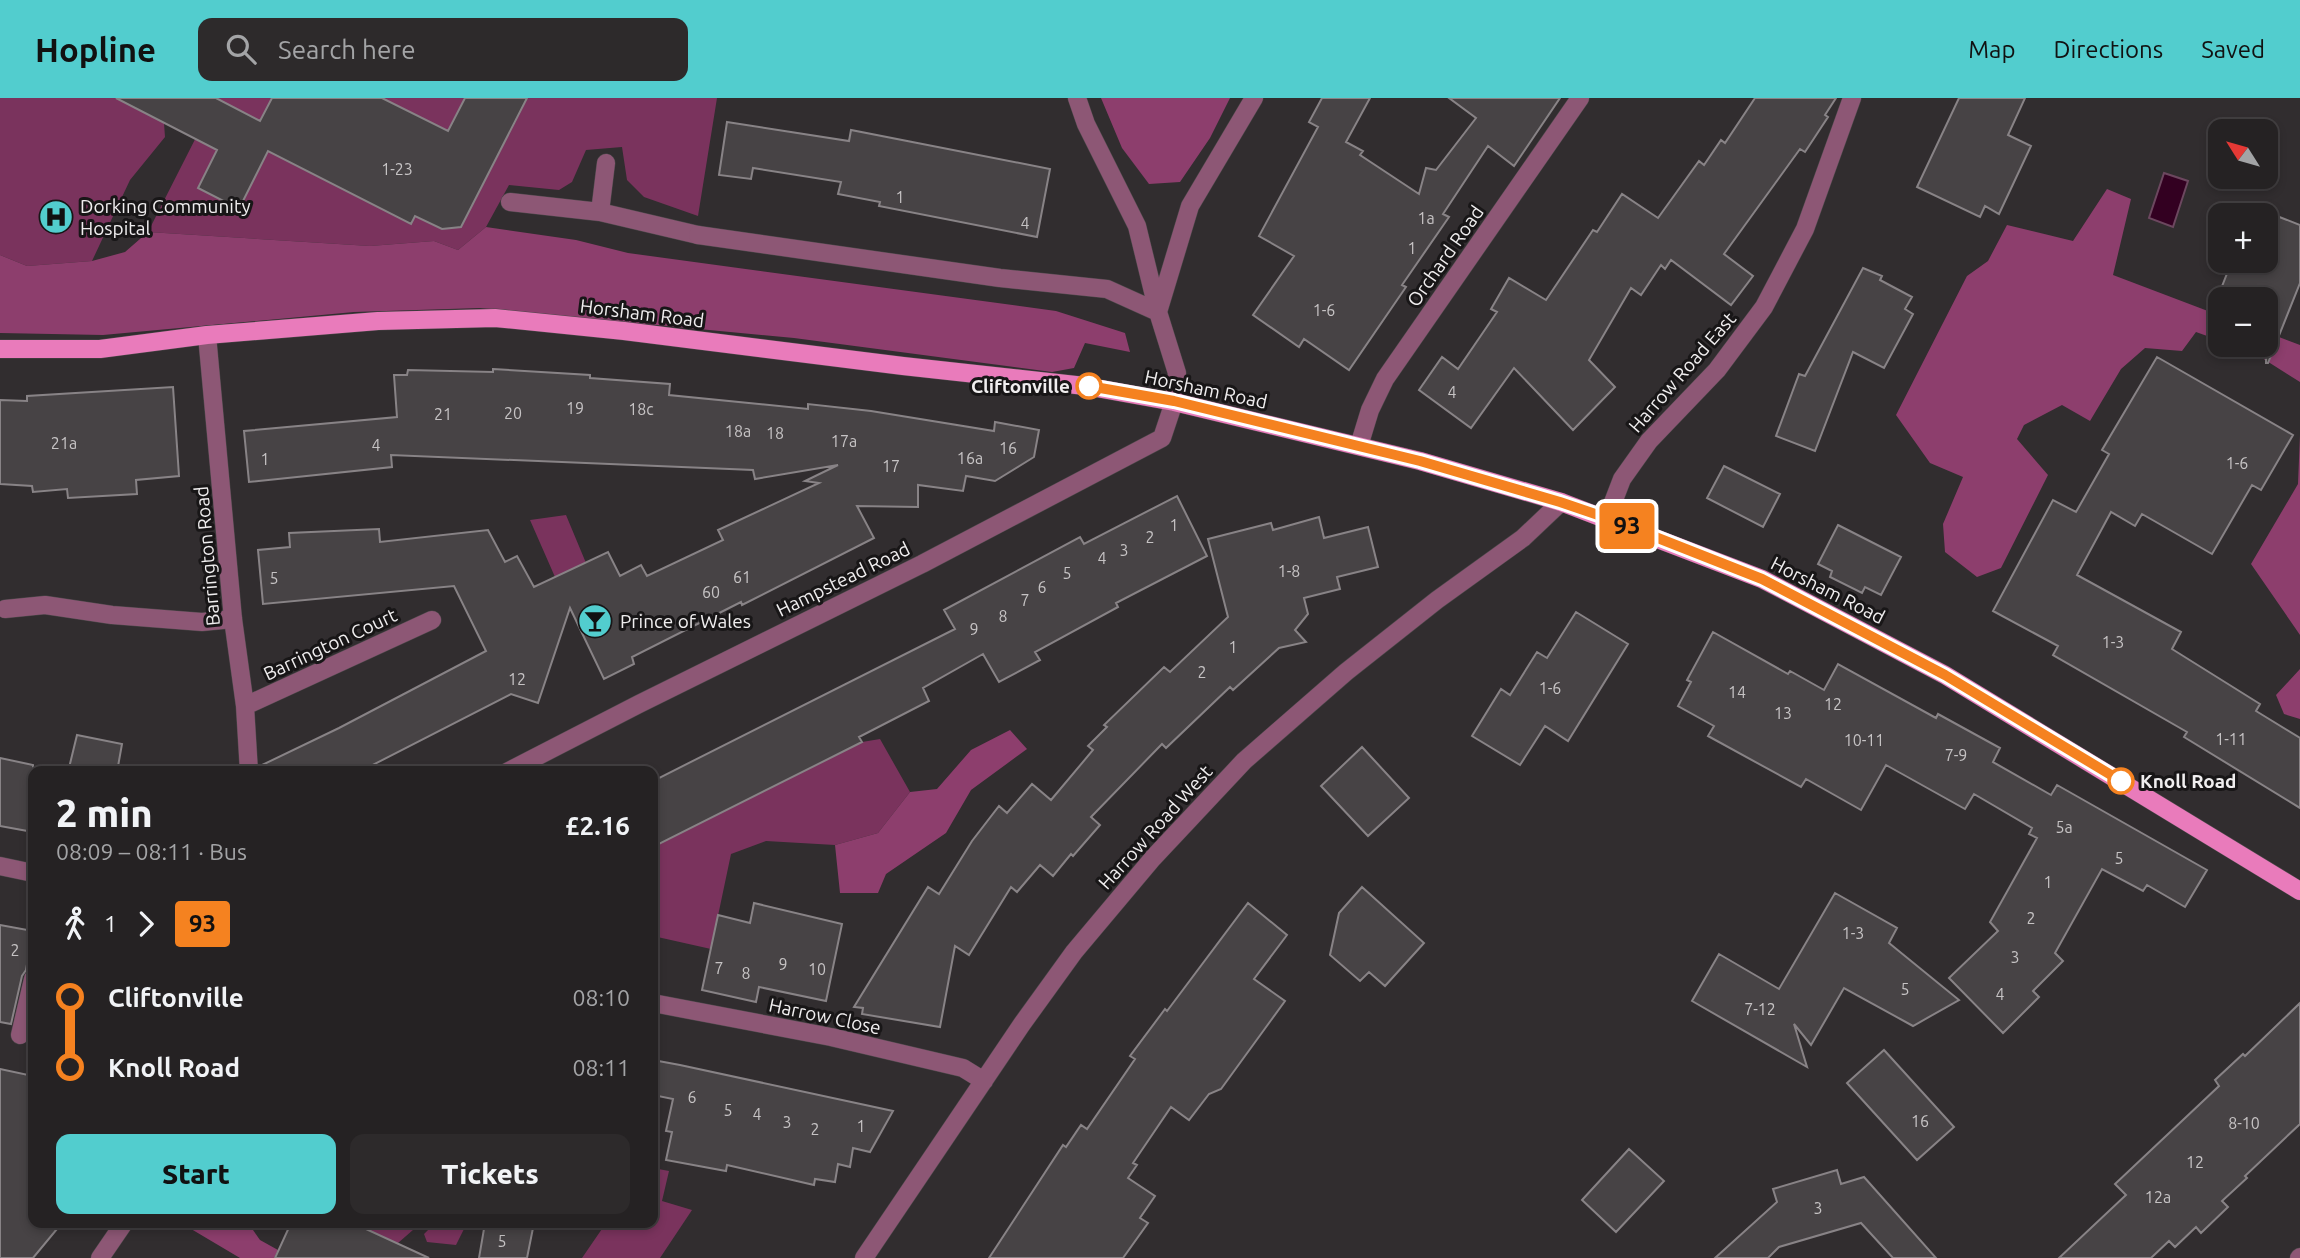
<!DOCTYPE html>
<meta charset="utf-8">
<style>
:root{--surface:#252223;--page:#2d2a2b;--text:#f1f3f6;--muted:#a3a4a6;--line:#423f41;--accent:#52cdce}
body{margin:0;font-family:Ubuntu,sans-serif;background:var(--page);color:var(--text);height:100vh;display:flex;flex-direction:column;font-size:26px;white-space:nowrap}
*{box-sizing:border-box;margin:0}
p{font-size:23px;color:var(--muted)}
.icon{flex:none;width:38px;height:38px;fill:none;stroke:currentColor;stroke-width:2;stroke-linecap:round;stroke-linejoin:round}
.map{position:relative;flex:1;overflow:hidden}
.panel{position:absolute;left:28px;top:668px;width:630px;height:462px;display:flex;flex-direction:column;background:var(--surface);border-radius:14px;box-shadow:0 4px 10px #0003,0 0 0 2px var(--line)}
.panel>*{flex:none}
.badge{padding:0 14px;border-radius:5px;font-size:24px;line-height:46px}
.needle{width:46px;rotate:307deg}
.controls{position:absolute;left:2208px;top:21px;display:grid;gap:14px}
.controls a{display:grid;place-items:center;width:70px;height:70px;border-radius:14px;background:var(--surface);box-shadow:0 4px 10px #0003,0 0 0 2px var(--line);font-size:35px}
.map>.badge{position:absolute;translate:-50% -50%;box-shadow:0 0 0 4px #fff}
.legs{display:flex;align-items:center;gap:10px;height:77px;padding:0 28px;font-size:23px}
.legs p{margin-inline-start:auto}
.head{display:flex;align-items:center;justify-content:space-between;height:119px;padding:0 28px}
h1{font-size:38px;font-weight:800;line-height:52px}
.button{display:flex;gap:14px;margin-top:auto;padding:14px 28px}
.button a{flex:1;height:80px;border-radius:14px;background:var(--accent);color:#111;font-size:28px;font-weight:800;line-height:80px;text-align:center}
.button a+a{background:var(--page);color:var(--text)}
ul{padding:0 28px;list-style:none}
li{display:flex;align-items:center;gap:24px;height:70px;font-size:26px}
li i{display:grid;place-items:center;width:10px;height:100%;margin:0 9px;background:currentColor}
li i::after{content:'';width:18px;height:18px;margin:-9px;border:5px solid;border-radius:50%;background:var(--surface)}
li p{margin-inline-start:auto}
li:first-child i{background:linear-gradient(#0000 50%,currentColor 0)}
li:last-child i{background:linear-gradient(currentColor 50%,#0000 0)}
header{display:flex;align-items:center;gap:42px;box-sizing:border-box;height:98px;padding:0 35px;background:var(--accent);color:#111}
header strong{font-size:33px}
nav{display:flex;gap:38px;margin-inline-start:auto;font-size:24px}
.search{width:490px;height:63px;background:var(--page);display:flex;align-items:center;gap:18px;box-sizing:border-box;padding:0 24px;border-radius:14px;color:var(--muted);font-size:26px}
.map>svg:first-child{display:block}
.green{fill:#7a335d}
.forest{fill:#8d3e6d}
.water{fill:#330021;stroke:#6c475f;stroke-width:2}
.building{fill:#474345;stroke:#888386;stroke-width:2}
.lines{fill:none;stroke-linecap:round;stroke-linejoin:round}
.service-casing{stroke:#4c484a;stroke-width:19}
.minor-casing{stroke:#4c484a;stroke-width:19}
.primary-casing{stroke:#4c484a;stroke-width:19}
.service{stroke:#8d5775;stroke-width:18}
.minor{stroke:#8d5775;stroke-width:18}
.primary{stroke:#e97bbb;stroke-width:18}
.line-1-casing{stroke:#fff;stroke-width:16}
.line-1{stroke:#f58220;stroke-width:10}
.stop-1-dot{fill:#fff;stroke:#f58220;stroke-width:3.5}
.labels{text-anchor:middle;stroke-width:6;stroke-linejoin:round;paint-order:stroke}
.number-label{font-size:16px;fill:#c6c3c4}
.poi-label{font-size:19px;fill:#f0eeef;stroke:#181617;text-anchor:start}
.street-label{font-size:19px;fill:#f0eeef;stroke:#181617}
.stop-label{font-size:19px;font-weight:bold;fill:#f0eeef;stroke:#181617;text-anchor:end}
</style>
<header>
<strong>Hopline</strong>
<div class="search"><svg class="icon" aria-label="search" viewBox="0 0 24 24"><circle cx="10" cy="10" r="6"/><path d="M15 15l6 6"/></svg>Search here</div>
<nav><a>Map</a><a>Directions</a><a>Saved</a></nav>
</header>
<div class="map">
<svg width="2300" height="1160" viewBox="0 0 2300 1160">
<rect width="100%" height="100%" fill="#312d2f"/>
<!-- green -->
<path class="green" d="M0,0H116L164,25L165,39L130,82L92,163L27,168L0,157Z
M216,0H717L698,118L644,99L627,82L622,49L586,52L572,84L559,92L509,87L486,129L458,152L434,143L370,148L148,134Z
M566,417L586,465L555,479L530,422Z
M880,641L910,694L878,735L835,747L766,743L731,756L711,851L653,838V749L862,644Z
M653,1070L669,1073L662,1103L692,1112L660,1160H582L606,1125H653Z
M355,1125H421L398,1145L392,1160H338Z
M435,1125H467L456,1147L427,1144L424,1136Z"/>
<!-- forest -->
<path class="forest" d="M1101,0H1230L1210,40L1180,84L1149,86L1122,50Z
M2107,91L2131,101L2113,177L2221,218V243L2196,234L2182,253L2145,250L2121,271L2090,323L2062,307L2024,327L2017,341L2048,377L2001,470L1977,479L1945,454L1943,426L1963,379L1930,365L1896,317L1967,178L1988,163L2007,127L2073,143Z
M486,129L576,142L628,155L1056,213L1125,235L1130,254L1085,245L1074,270L1052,274L794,240L480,210L354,214L103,237L0,235V157L27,168L92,163L125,154L148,134L370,148L434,143L458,152Z
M2266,234L2300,247V284L2251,253L2232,247H2266Z
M2300,337V537L2251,466L2298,386Z
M2300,571V621L2284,616L2276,597Z
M1010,632L1027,651L971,692L946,735L886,776L878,795H840L835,747L878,735L910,694L937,691L971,652Z
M181,1125H219L225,1129L248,1125L260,1142L278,1152L274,1160H240Z"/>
<!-- water -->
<path class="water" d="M2164,75L2188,83L2173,129L2149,120Z"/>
<!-- building -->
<path class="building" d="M116,0H216L260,23L272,0H382L448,33L465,0H527L461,129L442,131L415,118L411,126L268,53L239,111L198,90L217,52Z
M1322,0H1370L1346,44L1363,53L1360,57L1419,96L1426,70L1436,72L1476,20L1449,0H1560L1514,68L1488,48L1443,116L1449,119L1402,187L1406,189L1349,272L1304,241L1299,249L1253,217L1294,158L1259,138L1318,29L1309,24Z
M1755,0H1836L1825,17L1828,19L1805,54L1800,51L1724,156L1753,178L1731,207L1671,162L1665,171L1661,167L1641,197L1631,190L1589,262L1615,289L1573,332L1514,270L1471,330L1419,292L1442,259L1458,271L1497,214L1491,211L1509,180L1546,202L1593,132L1597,134L1622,96L1658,120L1699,63L1704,67L1721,42L1725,45Z
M1959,0H2025L2008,37L2031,48L1999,116L1985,108L1980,119L1917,89Z
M727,24L849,43L851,32L1050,71L1037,139L879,108L880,104L838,96L841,84L753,70L751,81L719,77Z
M2254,109L2300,127V185L2268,265H2266V201H2217L2232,163H2266V117H2251Z
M1863,170L1882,178L1880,182L1912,199L1905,211L1913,216L1884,270L1853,254L1815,353L1776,338L1799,276L1805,278Z
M2157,259L2293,337L2261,392L2252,387L2212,456L2142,416L2135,428L2111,414L2077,477L2181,534L2172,551L2260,606L2256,613L2300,640V710L2184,639L2187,634L2053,557L2058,548L1993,513L2053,402L2076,414L2109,356L2102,352Z
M493,271L590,277V280L670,286L669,297L808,311V306L871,313L994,333L995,324L1039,332L1034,359L995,383L966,378L963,393L918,387V409L857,408L874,440L742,507L741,504L632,559L634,566L604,581L570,510L538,605L511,596L359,674H260V668L339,630L486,553L454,488L263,506L258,452L290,449L289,435L379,431L380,444L488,432L505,464L517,458L534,489L608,454L620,478L641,467L647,478L723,442L718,432L819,385L805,383L838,367L755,381L753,372L391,357L392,369L249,384L244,333L397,319L394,277H407L408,272L493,274Z
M173,289L179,378L136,382L137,396L68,400L67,391L33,394L32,388L0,386V302L27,303V298Z
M1724,368L1780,396L1763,429L1707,400Z
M1177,398L1207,458L1116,505L1118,509L1035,554L1040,562L999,584L983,556L923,590L929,603L859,639L862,644L653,749V683L955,531L944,512L1080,439L1084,446Z
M1319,419L1324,440L1368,429L1378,469L1337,479L1340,491L1304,500L1308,516L1295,532L1306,544L1279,550L1233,592L1230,589L1166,650L1162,646L1091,719L1100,727L1073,758L1071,756L1053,778L1040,767L1017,794L1011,789L969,857L955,848L940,929L862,916L863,910L854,909L928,789L939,796L972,743L999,708L1007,715L1032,686L1051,702L1093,652L1088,648L1107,629L1104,627L1164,569L1170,574L1228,519L1208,441L1271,425L1273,432Z
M1838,427L1901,459L1881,497L1865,489L1862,495L1830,479L1832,473L1818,466Z
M1576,514L1628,546L1568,643L1545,628L1520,667L1472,638L1501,591L1510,597L1537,554L1547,560Z
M1713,534L1788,576L1790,573L1824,592L1838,566L1936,620L1938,616L2000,650L1993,664L2051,697L2057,687L2207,772L2185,809L2147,787L2143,793L2102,771L2055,855L2063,863L2033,893L2039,899L2003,935L1949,880L1998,833L1990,824L2037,740L2029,736L2032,730L1974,696L1965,711L1886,667L1861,712L1806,681L1801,689L1708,638L1714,628L1678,608L1691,584L1687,582Z
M77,637L122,646L117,674H68Z
M1362,649L1409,700L1368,738L1321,688Z
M0,660L33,667V734L0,728Z
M1362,789L1424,845L1385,888L1369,874L1360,883L1330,857L1339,815Z
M1835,795L1897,830L1889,845L1959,902L1913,928L1844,890L1811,947L1794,926L1807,969L1692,903L1719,856L1779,891Z
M754,805L842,826L826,903L759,889L756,904L702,892L718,817L750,825Z
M1248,805L1287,837L1254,881L1285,903L1221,991L1209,996L1189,1022L1171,1009L1133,1065L1137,1067L1128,1080L1155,1098L1140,1120L1148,1125L1123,1160H989L1063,1047L1066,1049L1081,1027L1087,1031L1135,961L1130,958L1165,911L1167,913Z
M0,827L33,833L26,872L22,878L11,926L0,924Z
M2300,905V1026L2245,1078L2247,1080L2222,1103L2228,1109L2201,1135L2196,1129L2175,1149L2169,1143L2151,1160H2059L2126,1097L2115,1086L2219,988L2215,982L2243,956L2245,958Z
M1884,952L1954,1029L1917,1062L1847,985Z
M653,962L680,967L893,1013L870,1054L853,1050L850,1069L838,1066L835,1084L815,1081L814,1087L727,1067L726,1073L666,1062L672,1034L666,1033L673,1001L653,997Z
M0,971L33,978V1125H62L33,1160H0Z
M1629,1051L1664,1083L1616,1134L1582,1102Z
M1837,1072L1841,1086L1864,1079L1936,1160H1893L1861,1125L1779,1149L1768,1160H1715L1777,1104L1773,1091Z
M291,1125H353L429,1160H275Z
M485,1125H534L527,1160H479Z"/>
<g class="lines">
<!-- service casing -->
<g class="service-casing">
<path id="service" d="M510,104L600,114L698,137
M600,114L606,65
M5,511L45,507L112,517L202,524L233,521
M20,937L33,881"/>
</g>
<!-- minor casing -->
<g class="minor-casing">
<path id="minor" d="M698,137L1000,180L1107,191L1158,214
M1158,214L1190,108L1254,0
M207,237L233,521L245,608L249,674
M1359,348L1370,312L1385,281L1580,0
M1607,420L1622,381L1649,343L1717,272L1764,209L1805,131L1852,0
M245,608L432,522
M507,674L639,606L922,466L1162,340L1174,304L1177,275L1158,214L1137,128L1086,26L1077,0
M0,768L33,775
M653,905L831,939L963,970L984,983
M100,1160L124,1125
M864,1160L1022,926L1074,854L1153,760L1244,663L1346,574L1437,502L1523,440L1561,404
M2299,1160L2300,1159"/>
</g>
<!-- primary casing -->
<g class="primary-casing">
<path id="primary" d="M0,251H100L207,237L378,223L495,220L624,233L903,268L1085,288L1174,304L1420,363L1561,404L1762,481L1945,577L2300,793"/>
</g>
<!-- service -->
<use href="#service" class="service"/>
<!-- minor -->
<use href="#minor" class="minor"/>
<!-- primary -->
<use href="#primary" class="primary"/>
</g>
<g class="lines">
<!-- line-1 casing -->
<g class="line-1-casing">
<path id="line-1" d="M1089,288L1174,303L1420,363L1560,404L1607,420L1762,481L1945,577L2121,683"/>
</g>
<!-- line-1 -->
<use href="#line-1" class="line-1"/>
</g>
<!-- icons -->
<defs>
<g id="hospital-disc" transform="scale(1.75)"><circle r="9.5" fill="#52cdce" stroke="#181617"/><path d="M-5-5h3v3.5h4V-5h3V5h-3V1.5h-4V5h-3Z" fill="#111"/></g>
<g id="bar-disc" transform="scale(1.75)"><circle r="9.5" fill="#52cdce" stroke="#181617"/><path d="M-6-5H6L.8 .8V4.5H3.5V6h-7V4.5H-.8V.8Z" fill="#111"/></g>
</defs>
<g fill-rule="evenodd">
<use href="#hospital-disc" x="56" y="119"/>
<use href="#bar-disc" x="595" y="523"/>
</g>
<!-- markers -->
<g class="stop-1-dot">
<circle cx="1089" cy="288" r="12"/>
<circle cx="2121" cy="683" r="12"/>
</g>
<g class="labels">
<!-- number labels -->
<g class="number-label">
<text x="397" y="77">1-23</text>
<text x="900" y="105">1</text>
<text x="1426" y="126">1a</text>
<text x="1025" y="131">4</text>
<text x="1412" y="156">1</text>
<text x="1324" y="218">1-6</text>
<text x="1452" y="300">4</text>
<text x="575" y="316">19</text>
<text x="641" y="317">18c</text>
<text x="513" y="321">20</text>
<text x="443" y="322">21</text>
<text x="738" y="339">18a</text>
<text x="775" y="341">18</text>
<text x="844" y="349">17a</text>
<text x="64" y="351">21a</text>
<text x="376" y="353">4</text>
<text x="1008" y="356">16</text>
<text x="970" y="366">16a</text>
<text x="265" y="367">1</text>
<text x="2237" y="371">1-6</text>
<text x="891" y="374">17</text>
<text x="1174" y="433">1</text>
<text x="1150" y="445">2</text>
<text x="1124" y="458">3</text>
<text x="1102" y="466">4</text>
<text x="1289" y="479">1-8</text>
<text x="1067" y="481">5</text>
<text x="742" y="485">61</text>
<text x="274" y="486">5</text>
<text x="1042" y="495">6</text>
<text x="711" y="500">60</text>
<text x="1025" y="508">7</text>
<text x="1003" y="524">8</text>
<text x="974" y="537">9</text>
<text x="2113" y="550">1-3</text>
<text x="1233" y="555">1</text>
<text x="1202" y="580">2</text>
<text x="517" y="587">12</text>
<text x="1550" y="596">1-6</text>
<text x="1737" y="600">14</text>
<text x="1833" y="612">12</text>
<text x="1783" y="621">13</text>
<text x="2231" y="647">1-11</text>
<text x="1864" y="648">10-11</text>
<text x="1956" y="663">7-9</text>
<text x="2064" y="735">5a</text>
<text x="2119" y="766">5</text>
<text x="2048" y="790">1</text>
<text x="2031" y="826">2</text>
<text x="1853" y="841">1-3</text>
<text x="15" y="858">2</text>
<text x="2015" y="865">3</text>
<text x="783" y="872">9</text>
<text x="719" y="876">7</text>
<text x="817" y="877">10</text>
<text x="746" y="881">8</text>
<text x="1905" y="897">5</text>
<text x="2000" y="902">4</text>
<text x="1760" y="917">7-12</text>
<text x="692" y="1005">6</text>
<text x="728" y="1018">5</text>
<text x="757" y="1022">4</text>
<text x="1920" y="1029">16</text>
<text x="787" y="1030">3</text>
<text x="2244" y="1031">8-10</text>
<text x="861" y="1034">1</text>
<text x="815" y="1037">2</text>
<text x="2195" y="1070">12</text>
<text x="2158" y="1105">12a</text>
<text x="1818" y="1116">3</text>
<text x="502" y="1149">5</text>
</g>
<!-- poi labels -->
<g class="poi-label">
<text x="80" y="115">Dorking Community<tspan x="80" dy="22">Hospital</tspan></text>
<text x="620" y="530">Prince of Wales</text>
</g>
<!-- street labels -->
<g class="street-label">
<text transform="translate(1445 158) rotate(-55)" y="7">Orchard Road</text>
<text transform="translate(642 215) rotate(7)" y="7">Horsham Road</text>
<text transform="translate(1682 274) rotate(-49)" y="7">Harrow Road East</text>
<text transform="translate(1206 291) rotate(12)" y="7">Horsham Road</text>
<text transform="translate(207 458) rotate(-95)" y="7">Barrington Road</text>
<text transform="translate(843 481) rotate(-26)" y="7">Hampstead Road</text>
<text transform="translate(1828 492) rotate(27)" y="7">Horsham Road</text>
<text transform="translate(330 546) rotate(-25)" y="7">Barrington Court</text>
<text transform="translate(1155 729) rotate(-48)" y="7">Harrow Road West</text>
<text transform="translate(825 918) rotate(12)" y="7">Harrow Close</text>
</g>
<!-- stop labels -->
<g class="stop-label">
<text x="1070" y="295">Cliftonville</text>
<text x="2140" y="690" text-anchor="start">Knoll Road</text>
</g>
</g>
</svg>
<div class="controls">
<a><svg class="needle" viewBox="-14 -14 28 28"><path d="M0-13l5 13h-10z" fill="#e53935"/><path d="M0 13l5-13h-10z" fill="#a3a4a6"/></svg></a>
<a>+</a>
<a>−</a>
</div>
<b class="badge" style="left:1627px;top:428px;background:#f58220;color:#111">93</b>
<section class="panel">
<div class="head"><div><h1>2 min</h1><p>08:09 – 08:11 · Bus</p></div><b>£2.16</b></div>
<div class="legs"><svg class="icon" aria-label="walk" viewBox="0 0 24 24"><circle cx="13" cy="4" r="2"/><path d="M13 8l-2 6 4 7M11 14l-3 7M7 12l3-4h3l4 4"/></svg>1<svg class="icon" aria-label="forward" viewBox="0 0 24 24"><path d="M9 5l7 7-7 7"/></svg><b class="badge" style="background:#f58220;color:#111">93</b></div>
<ul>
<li><i style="color:#f58220"></i><b>Cliftonville</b><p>08:10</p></li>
<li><i style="color:#f58220"></i><b>Knoll Road</b><p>08:11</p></li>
</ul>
<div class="button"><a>Start</a><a>Tickets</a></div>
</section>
</div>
